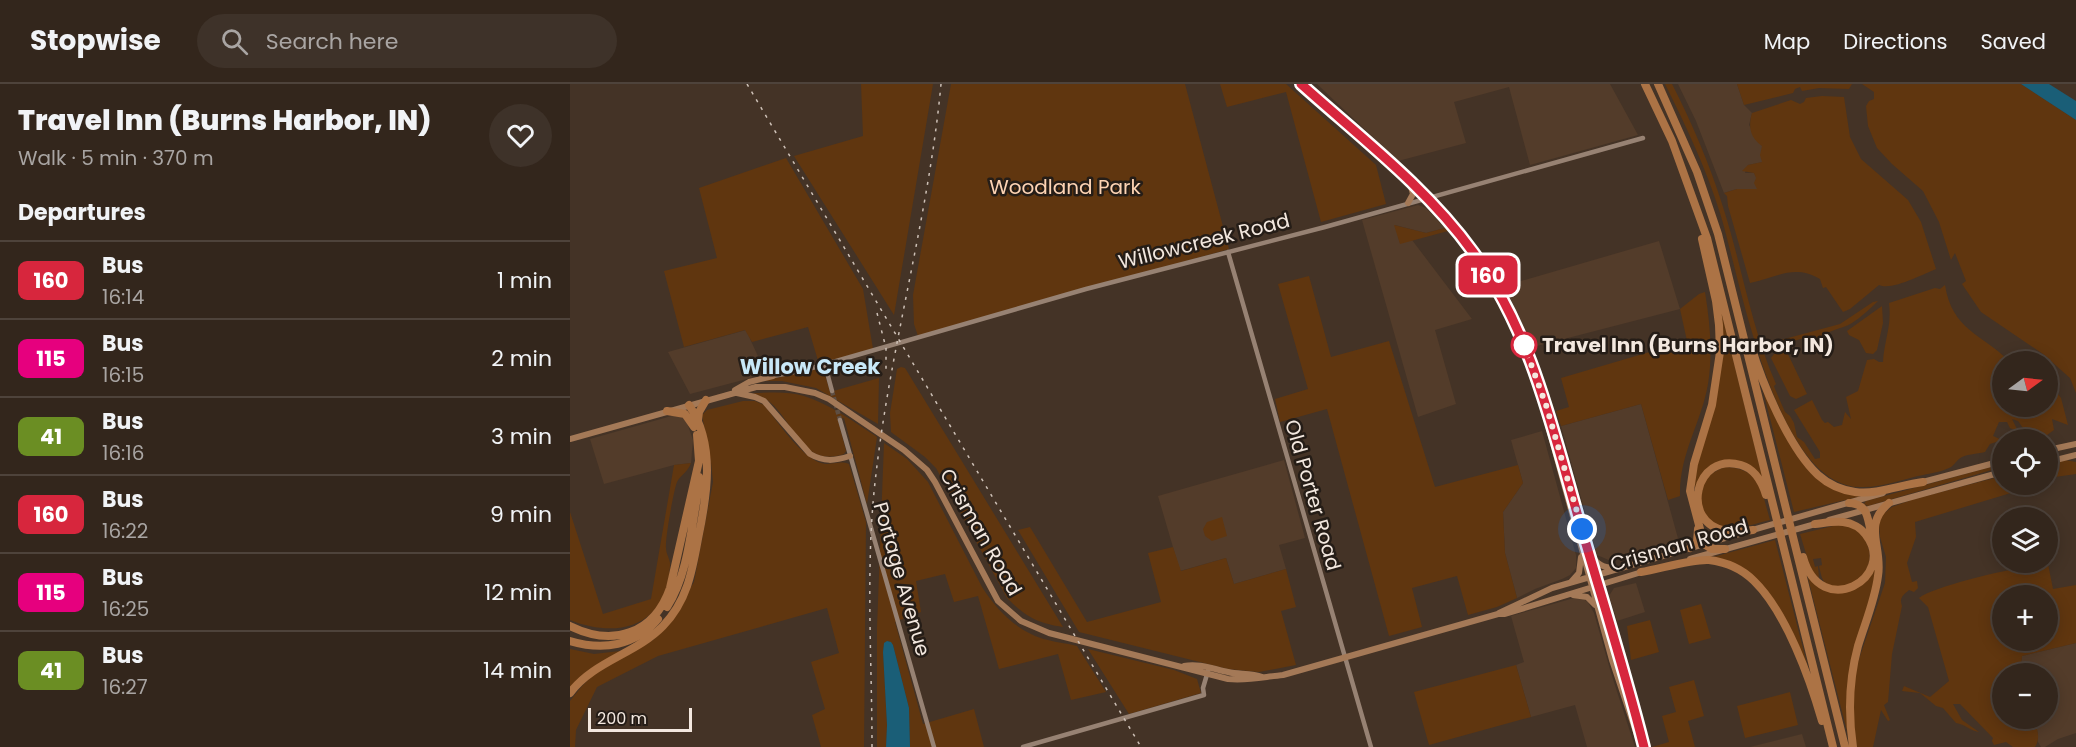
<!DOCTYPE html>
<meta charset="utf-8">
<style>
:root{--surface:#33261c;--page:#3e3229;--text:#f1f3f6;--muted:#a9a5a3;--line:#4e433b}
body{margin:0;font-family:Poppins,sans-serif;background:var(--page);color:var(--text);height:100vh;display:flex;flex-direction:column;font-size:22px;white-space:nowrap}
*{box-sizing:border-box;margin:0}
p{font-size:20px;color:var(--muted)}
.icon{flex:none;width:33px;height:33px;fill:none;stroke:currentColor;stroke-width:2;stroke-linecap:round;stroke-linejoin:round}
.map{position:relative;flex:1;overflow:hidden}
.drawer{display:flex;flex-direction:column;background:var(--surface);width:570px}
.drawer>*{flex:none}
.badge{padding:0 12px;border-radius:9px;font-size:21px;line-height:39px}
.needle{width:39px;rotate:75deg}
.tools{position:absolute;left:1422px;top:267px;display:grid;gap:12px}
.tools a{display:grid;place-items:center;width:66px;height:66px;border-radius:50%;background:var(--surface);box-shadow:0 3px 15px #0003,0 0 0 2px var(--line);font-size:30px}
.scale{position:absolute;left:18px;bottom:15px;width:104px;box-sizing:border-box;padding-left:6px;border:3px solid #f3e8df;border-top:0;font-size:16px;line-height:21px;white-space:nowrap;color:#f3e8df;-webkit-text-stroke:4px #251d17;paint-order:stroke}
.you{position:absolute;width:30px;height:30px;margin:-15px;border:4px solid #fff;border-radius:50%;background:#1a73e8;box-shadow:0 0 0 9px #1a73e833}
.map>.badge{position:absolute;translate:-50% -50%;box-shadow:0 0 0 3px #fff}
h2{padding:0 18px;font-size:22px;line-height:54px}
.round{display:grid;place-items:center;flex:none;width:63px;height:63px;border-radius:32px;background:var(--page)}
.overview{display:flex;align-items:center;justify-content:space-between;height:102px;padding:0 18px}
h1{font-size:28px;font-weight:800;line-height:45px}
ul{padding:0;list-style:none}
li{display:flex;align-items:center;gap:18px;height:78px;padding:0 18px;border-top:2px solid var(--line)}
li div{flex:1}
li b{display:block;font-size:22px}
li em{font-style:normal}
li .badge{min-width:66px;font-weight:700;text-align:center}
header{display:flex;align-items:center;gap:36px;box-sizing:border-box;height:84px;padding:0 30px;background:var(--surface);border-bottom:2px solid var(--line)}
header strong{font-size:28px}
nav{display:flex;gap:33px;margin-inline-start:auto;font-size:21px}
.search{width:420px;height:54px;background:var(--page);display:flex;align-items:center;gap:15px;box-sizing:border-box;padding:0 21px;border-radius:33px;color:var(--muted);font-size:22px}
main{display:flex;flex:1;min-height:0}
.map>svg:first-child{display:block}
.built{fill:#533c2a}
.green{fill:#60360f;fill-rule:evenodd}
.water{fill:#1a5e77}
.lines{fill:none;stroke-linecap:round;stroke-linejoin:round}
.minor-tunnel{stroke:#5e4e42;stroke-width:4.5;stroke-dasharray:4.5 2;stroke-linecap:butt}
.minor{stroke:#978273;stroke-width:4.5}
.major{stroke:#a47957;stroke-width:6}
.highway{stroke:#ac7345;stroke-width:8}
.rail{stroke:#cec1b7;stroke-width:1.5;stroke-dasharray:3 6;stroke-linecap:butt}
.line-casing{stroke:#fff;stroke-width:14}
.line{stroke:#d7263d;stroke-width:9}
.walk{stroke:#f3e8df;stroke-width:6;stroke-dasharray:0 10.8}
.stop-dot{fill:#fff;stroke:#d7263d;stroke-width:3}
.labels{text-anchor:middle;stroke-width:5;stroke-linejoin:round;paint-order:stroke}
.park-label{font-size:20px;fill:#fdd3b3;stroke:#251d17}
.street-label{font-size:20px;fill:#f3e8df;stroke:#251d17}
.stop-label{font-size:20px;font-weight:bold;fill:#f3e8df;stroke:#251d17;text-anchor:start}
.neighbourhood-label{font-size:21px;font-weight:bold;fill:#c8e8f8;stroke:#251d17}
</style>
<header>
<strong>Stopwise</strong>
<div class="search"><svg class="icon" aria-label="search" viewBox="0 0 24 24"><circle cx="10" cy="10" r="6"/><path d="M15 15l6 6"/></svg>Search here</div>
<nav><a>Map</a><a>Directions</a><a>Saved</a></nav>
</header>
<main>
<section class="drawer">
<div class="overview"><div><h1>Travel Inn (Burns Harbor, IN)</h1><p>Walk · 5 min · 370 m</p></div><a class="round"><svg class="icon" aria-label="heart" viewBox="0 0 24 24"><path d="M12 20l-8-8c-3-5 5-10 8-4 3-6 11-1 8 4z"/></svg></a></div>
<h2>Departures</h2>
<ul>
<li><span class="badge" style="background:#d7263d;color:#fff">160</span><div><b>Bus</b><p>16:14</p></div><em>1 min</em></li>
<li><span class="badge" style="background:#e6007e;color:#fff">115</span><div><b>Bus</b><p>16:15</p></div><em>2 min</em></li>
<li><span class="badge" style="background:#6b8e23;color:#fff">41</span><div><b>Bus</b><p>16:16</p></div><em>3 min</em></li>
<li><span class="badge" style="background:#d7263d;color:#fff">160</span><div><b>Bus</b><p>16:22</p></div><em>9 min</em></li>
<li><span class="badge" style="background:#e6007e;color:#fff">115</span><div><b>Bus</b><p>16:25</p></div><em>12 min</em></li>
<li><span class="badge" style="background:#6b8e23;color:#fff">41</span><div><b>Bus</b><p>16:27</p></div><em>14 min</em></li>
</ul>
</section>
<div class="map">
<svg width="1506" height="663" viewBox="0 0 1506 663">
<rect width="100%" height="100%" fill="#443326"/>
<!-- built -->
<path class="built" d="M747,0H1040L1068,51L960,81L939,3L884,18L896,59L828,77Z
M1108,0H1167L1174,21L1182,29L1179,41L1192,62L1193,78L1178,81L1175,89H1184L1187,94V105H1167L1154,109L1126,37Z
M848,121L856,124L875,144L856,149L825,141L830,159L842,156L902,235L865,246L886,320L848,333L792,136Z
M1089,157L1110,225L963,263L934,202Z
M176,246L196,290L120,310L98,268Z
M1071,320L1109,458L1041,477L1027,471L991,342Z
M105,331H111L116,336L123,356L121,379L104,381L34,400L20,355Z
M972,347L1006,471V484L1000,491L992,495L965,505L947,514L935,469L933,428L953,399L941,356Z
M714,376L735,454L709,461L716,485L664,500L656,474L610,487L588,412Z
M1066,499L1075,528L1047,537L1039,512L1044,504Z
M1004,514H1012L1018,518L1024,529L1041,589L1065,663H1017L1005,621L961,633L946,581L954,578L941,532Z
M1506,559V649L1488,655L1475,663H1471L1468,658V650L1464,635L1478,634V590H1450L1452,572Z
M1232,650L1236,663H1180Z"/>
<!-- green -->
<path class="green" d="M291,0H363L324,231L224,72L293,52Z
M381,0H615L659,165L348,252L344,240L343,211Z
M650,0H716L806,81L816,120L751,138L716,8L657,23Z
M1095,0H1102C1122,39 1140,81 1153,123C1172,182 1181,243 1206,300L1204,302L1205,305L1215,328L1220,332L1224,339L1227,353L1234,358L1245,375L1250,374V368L1224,326L1242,316L1252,336L1255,339L1258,338L1264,343L1272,341L1275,328L1281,335L1276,313L1288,307L1297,276L1304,275L1309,278H1313C1314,257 1322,242 1319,219L1365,204L1370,205L1375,201C1382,246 1412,250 1439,277L1432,278V322L1480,323L1485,311L1478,303V297L1491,314L1498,341L1482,335L1484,346L1477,351L1476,355L1453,356L1464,353L1466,349L1453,344L1448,337L1442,335L1448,347L1440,344L1437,338H1429L1423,352L1432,356L1420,360L1415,368C1407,370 1395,370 1389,375C1385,378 1384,382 1379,384C1371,388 1361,389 1353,391C1333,395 1311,404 1290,403C1205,402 1170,193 1150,129C1136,84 1116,42 1095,0Z
M1167,0H1282L1279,5L1249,4L1232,7L1230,3L1225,5L1223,9L1174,21Z
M1292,0H1451L1506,36V309L1500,294L1473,270L1411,228L1392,200L1396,197L1385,169L1381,176L1369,138L1353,107L1322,80L1307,64L1298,42L1296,22L1299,17L1304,15V8Z
M1252,12L1274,13L1280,53L1291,75L1338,116L1351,138L1366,185C1353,190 1322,207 1309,201L1280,225L1273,228L1256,203L1253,204L1250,195C1224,180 1208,193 1180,199L1158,122L1157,112L1154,109L1167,105H1187L1184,99L1186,94L1184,89L1172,87L1178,81L1192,78L1190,71L1192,62C1180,53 1178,43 1182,29L1221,16L1230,20L1234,18L1236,14Z
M216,74L293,205L303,265L249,280L238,243L182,258L175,246L114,263L94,187L147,174L129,104Z
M824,141L856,149L875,144L878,147L830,160Z
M739,192L761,273L819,257L865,403L948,381L953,399L933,428L935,469L947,514L927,523L898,531L887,492L842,504L852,543L819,552L757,325L710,338L705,315L738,305L708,200Z
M1135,208C1140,239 1143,269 1138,300C1131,340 1109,370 1110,412L1098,416L1071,320L991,342L986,327L999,323L991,294L1117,257L1110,225L1129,210Z
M1148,214L1193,396L1173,379L1139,384L1125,414V390L1148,303Z
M1308,217C1300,225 1291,233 1282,239C1270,246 1251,247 1245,260L1239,254H1234L1199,264L1200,259L1270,240L1303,218Z
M1312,222L1313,239L1307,266L1303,270L1296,269L1289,256L1279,251L1277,247Z
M1216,266L1237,310L1226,315L1220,312L1201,274L1204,270Z
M331,283L335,284L493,543C467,539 456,533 437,514L366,384L355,373L321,348L320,329L327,285Z
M253,284L260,308L309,294L308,340L246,304L212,297H191Z
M1188,287L1243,389L1288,411V413L1224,428Z
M183,309C200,309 217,307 234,312C260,320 284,338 307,353L297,420L274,334L268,336L276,367L274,370C230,385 224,334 196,315C192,313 187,311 183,309Z
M173,317H185L194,321C208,338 230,372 251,379C261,382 269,376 279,380L296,438L294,663H251L242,631L255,625L241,578L269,569L257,524L88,572L27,603L6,646L5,663H0V617L12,602L26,588L83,556L99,540L124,498L143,398L141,378L132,331L137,326Z
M314,359L337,375L358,398L412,503C428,528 449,549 478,556C487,559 497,559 507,562L536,608L501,616L488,570L429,585L408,512L384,518L375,490L346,497L351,528L325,538L353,640L404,625L414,663H340L339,624L323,561L319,557L314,561L313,568L317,641L316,663H307V544Z
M1495,376L1506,378V390L1478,394V380Z
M121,379C117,390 108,392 106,401C103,412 95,454 96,464C96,471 101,476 100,482C97,541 50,556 0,536V428L33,530L81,515L104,381Z
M1432,380V383L1298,422L1294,420L1296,417Z
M1155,383C1192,385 1191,406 1200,436C1183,440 1167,447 1149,443C1135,439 1127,417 1131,403C1135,392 1145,387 1155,383Z
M1432,392V400L1455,401L1454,405L1345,438L1346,453L1337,479L1342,498L1347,497L1348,504L1344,508L1339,506C1333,511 1329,514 1332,522L1322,570L1318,618L1314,621L1320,636L1318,637L1311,626L1303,663H1287L1284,647V600L1288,578L1315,499L1316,473L1310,453L1309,440L1312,431L1322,423L1344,415Z
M652,433L657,452L642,457L635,452L633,445L637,438Z
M1267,441C1281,441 1291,446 1297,460C1311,494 1264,516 1253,496C1251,492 1250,486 1249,482L1252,481L1251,474L1243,475L1245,483L1248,482L1249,494L1241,486L1230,450Z
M460,443L517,538L591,518L578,469L603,463L611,487L656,474L664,500L716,485L726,523L711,527L726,581L689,588L658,585L509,548L448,446Z
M1205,456L1243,603L1189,499L1143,473Z
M1306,475L1304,500L1287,557L1278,651L1237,490C1251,510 1264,505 1285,504Z
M1478,480L1483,505L1506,501V559L1452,572L1450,589L1432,590V634L1464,635C1467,644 1471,654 1465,663H1443L1436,658L1424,661L1422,657L1423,654L1390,620H1383L1392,636L1409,648C1400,647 1395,640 1386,639L1373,624L1366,622L1350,609L1332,607L1334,602L1360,613L1379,597L1358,523L1349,514C1366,501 1455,481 1478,480ZM1432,512H1478V556H1432Z
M1131,520L1141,554L1119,560L1110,526Z
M1080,536L1089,568L1061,576L1057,542Z
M0,565L24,570L50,567L16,589L0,605Z
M518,565L604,586L627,595L631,609L559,630Z
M946,581L961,633L859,661L844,608Z
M1124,596L1134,632L1118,637L1125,663H1082L1099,658L1092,632L1106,628L1099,603Z
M1220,608L1228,641L1175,654L1167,622Z"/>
<!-- water -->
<path class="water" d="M1451,0H1479L1506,17V36Z
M317,557L321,558L323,561L339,624L340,663H316L317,641L313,568L314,559Z"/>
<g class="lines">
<!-- minor-tunnel -->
<path class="minor-tunnel" d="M262,307L270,336"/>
<!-- minor -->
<path class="minor" d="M658,168L801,663
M255,281L262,307
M203,292L235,286L516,205L755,143L1073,54
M270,336L364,663
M453,663L634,611L633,604L638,587"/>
<!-- major -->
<path class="major" d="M731,0C790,53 855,104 903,168C961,247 982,343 1009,436C1031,511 1055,587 1074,663
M838,119L843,110L840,99
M165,306L179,298L203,292
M167,309L185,313L194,317L240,370C254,378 264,377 280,372
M970,312L1042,576L1069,657
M0,355L186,303H215L245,309L259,315L334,366L357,386L365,398L428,517L451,537L479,549L658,595C678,597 693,593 713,591L928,530H935L1075,487
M1478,366L1506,360
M1478,378L1506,371
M1349,399L1432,377
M1259,436L1432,388
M1179,447L1313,409
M1021,471C1027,480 1033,484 1045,484
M1120,475L1249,439
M1001,498L1009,489L1011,473
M1003,511L1017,513L1025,521
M929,529L982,504L1169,450
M614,582C629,579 643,585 658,588C669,591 681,588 692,593"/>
<!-- highway -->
<path class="highway" d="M1075,0L1102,57L1137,154L1263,663
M1088,0L1127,88L1148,150L1275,663
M1132,155L1146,217L1149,241L1150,268L1142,321L1124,380L1120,407L1134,460L1142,465H1155
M1181,262C1192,299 1219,364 1248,391C1258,400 1271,406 1285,408C1307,411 1330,401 1353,398
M97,327L115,330L124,343
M128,336L129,328L136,316
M1279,419C1298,420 1297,433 1301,448
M1183,446C1174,447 1165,449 1156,447C1109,439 1125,367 1171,381C1185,385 1192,398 1196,411
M1120,464L1127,458L1128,445
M1233,473C1251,538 1328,493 1296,451C1291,444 1282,439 1273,438C1264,437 1254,439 1245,440
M1071,488C1090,485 1121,475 1139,476C1156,478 1172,485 1184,497C1216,528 1240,595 1252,637
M97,523C119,489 121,442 129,403V393
M0,542C43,563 84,550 100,504L129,377L127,351
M0,557C33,567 65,562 88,535
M0,609C24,577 66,570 93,542C117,517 122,488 128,455C137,412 146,360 119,321
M1283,663C1278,629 1279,595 1288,562C1295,539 1305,516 1308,492C1313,463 1292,441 1319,419"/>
<!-- rail -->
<path class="rail" d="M177,0L571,663
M307,229L316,264V288
M302,663C302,573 295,479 306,390C321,259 359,131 371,0"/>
</g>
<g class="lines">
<!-- line casing -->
<g class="line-casing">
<path id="line" d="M731,0C790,53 856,103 903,168C961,247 982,343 1009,436C1031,512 1055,587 1074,663"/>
</g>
<!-- line -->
<use href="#line" class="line"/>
<!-- walk -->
<path class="walk" d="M954,261L976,321L1012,445"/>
</g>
<!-- markers -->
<circle class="stop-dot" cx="954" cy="261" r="12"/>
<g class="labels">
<!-- park labels -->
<g class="park-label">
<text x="495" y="110">Woodland Park</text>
</g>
<!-- street labels -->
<g class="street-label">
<text transform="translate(634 157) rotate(-14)" y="7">Willowcreek Road</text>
<text transform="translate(743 411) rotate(74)" y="7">Old Porter Road</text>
<text transform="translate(411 448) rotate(60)" y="7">Crisman Road</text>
<text transform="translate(1109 461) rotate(-16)" y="7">Crisman Road</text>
<text transform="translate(332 495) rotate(74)" y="7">Portage Avenue</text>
</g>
<!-- stop labels -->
<g class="stop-label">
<text x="972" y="268">Travel Inn (Burns Harbor, IN)</text>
</g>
<!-- neighbourhood labels -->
<g class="neighbourhood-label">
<text x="240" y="290">Willow Creek</text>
</g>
</g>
</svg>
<div class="tools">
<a><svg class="needle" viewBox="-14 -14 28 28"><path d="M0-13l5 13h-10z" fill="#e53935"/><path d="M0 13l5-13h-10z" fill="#a9a5a3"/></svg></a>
<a><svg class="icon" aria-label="locate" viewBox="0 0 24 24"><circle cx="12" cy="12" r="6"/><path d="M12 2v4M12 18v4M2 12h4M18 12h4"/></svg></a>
<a><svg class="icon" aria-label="layers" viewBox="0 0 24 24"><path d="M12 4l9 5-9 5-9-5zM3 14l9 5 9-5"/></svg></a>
<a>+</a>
<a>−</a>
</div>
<div class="scale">200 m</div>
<div class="you" style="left:1012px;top:445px"></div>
<b class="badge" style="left:918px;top:191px;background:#d7263d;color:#fff">160</b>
</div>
</main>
